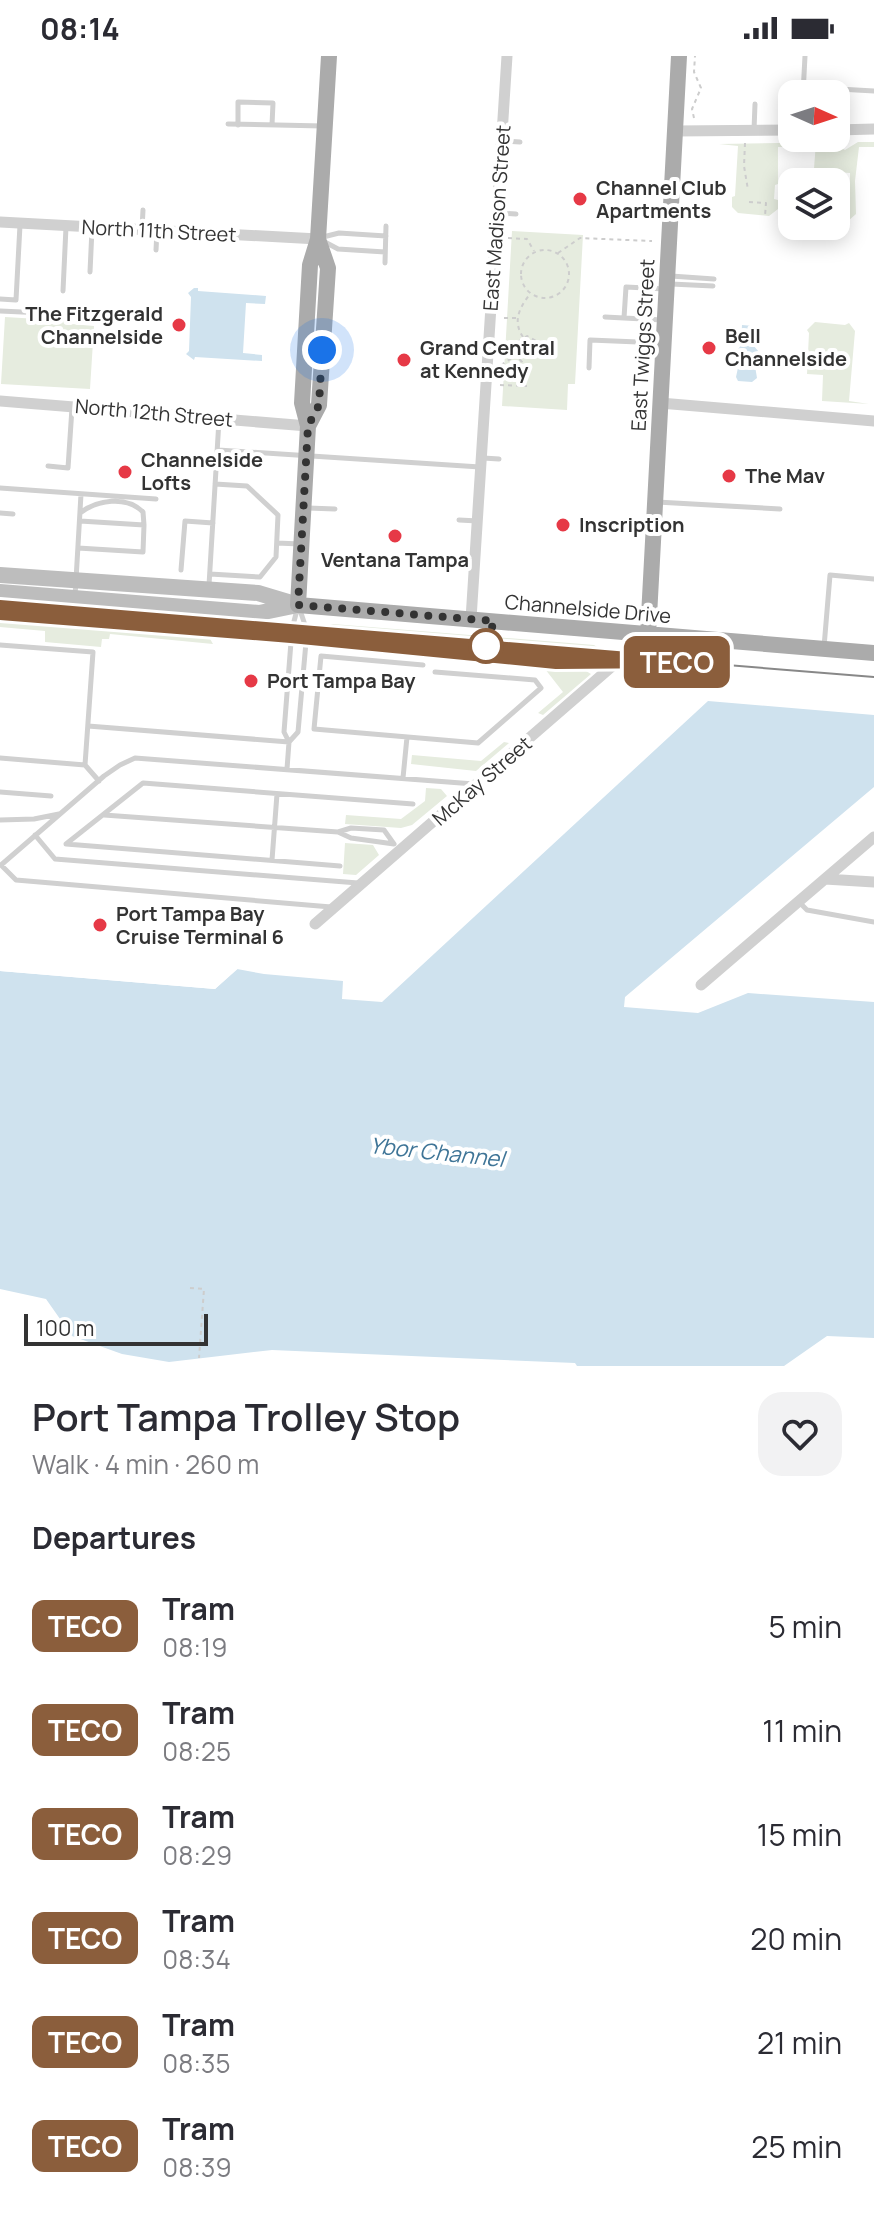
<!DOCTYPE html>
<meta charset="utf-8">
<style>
:root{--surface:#fff;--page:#f2f2f3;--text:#2b2b33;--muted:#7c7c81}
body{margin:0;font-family:Manrope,sans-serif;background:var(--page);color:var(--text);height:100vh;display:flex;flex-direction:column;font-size:30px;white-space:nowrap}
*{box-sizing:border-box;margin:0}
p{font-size:26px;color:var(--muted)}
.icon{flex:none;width:44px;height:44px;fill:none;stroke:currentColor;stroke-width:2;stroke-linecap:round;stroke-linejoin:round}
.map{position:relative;height:1310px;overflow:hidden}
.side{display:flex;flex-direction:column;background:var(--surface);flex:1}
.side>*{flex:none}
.badge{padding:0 16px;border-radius:12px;font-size:28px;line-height:52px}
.needle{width:52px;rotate:93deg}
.fabs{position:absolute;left:778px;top:24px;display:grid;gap:16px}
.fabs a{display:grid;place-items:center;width:72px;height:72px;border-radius:16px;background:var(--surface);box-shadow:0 4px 20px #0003;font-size:40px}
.scale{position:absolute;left:24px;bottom:20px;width:184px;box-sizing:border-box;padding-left:8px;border:4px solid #333;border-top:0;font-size:22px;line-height:28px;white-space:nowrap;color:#333;-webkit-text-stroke:6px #fff;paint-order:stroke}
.you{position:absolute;width:40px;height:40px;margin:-20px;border:6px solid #fff;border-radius:50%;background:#1a73e8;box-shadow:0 0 0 12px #1a73e833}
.map>.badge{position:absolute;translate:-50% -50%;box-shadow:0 0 0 4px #fff}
h2{padding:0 32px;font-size:30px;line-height:72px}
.round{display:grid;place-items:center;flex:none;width:84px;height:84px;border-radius:24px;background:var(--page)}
.head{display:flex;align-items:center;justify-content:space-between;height:136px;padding:0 32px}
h1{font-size:38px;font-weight:600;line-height:60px}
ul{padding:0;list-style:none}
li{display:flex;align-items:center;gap:24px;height:104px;padding:0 32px}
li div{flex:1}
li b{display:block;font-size:30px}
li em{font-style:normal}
li .badge{min-width:88px;font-weight:700;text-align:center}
.status{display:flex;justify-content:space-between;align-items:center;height:56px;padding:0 40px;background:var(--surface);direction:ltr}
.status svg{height:22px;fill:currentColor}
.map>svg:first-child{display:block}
.green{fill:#e6ecdf}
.water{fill:#cfe2ee}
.pier{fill:#fff}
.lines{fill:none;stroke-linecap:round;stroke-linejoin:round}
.path{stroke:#cdcdcd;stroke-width:2;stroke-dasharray:4 4;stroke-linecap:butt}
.lane{stroke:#d0d0d0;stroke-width:5}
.street{stroke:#d0d0d0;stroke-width:11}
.secondary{stroke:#bdbdbd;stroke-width:16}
.primary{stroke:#ababab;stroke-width:16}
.tram{stroke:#888;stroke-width:2}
.line-casing{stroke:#fff;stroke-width:18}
.line{stroke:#8b5e3c;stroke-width:12}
.walk{stroke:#333;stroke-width:8;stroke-dasharray:0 14.4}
.poi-dot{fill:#e63946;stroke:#fff;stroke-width:3}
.stop-dot{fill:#fff;stroke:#8b5e3c;stroke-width:4}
.labels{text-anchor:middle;stroke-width:8;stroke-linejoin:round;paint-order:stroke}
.poi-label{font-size:20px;font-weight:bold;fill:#333;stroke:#fff;text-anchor:start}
.street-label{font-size:20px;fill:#333;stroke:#fff}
.water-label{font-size:22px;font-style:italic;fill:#3f7597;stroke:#fff}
</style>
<div class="status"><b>08:14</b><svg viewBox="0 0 49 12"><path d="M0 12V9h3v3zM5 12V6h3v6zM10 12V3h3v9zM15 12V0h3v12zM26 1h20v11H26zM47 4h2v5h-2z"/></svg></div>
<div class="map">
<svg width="874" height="1310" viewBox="0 0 874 1310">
<rect width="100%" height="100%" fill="#fff"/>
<!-- green -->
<path class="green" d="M816,86H829L845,94L858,86H874V91H859L855,125L856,158L848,165L836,162V129L850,128V117L818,115L817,126H813Z
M780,87L787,88V91H778V128L775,129L774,143L778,144V153L769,160L738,157L732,151V141L735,140L738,90L719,88Z
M512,175L583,179L575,328H568L567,354L502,350Z
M5,261L72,265V268L94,270L90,333L1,328Z
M815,266L845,269L849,267L855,275L849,345L869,348L822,345L823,319L807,318L809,277L807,274Z
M0,566L209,581L213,588L110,578L109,583H102L101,591L45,586V575L0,571Z
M333,568L594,589L600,593L599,595L320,572Z
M545,613L586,615L591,618L543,659L538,657L563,636Z
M504,686L509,687L476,715L411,708L412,699L481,705Z
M426,732L441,733L447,740L412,769L401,772L345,768L346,759L401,763L425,745Z
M345,787L373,789L379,799L356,819L343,818Z"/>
<!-- water -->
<path class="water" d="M194,232H198V235L266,240L265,248L246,247L243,297L262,299V305L195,301L194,304L186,298L189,295L191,241L188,237Z
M742,269L754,270L753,289L759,296L755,310L757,322L752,326L738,325L736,321L739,307L737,295L741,289Z
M708,645L874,659V731L625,941L624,951L698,957L748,937L874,946V1282L827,1280L784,1310H577L575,1307L272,1294L169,1306L122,1298L72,1280L46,1243L0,1233V915L215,933L237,913L264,918L343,925L342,943L382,946Z"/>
<!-- pier -->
<path class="pier" d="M235,910H241L215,933L0,915V911L214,929Z"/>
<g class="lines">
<!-- path -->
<path class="path" d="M694,62L692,53L701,32L694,16L695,0
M745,87L744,110L748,134
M749,146L766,147L765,160
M508,182L527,183L534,195
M521 218a24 24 0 1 1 48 0a24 24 0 1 1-48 0Z
M558,197L580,182L652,185
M504,262H517
M523,281C512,265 520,251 530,238
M501,309L515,300
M500,329L527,330
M520,330L522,306L516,299V287L527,280L540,287
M190,1232L204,1233L199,1302"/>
<!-- lane -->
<path class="lane" d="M804,31L874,35
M803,38L805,0
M228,68L323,70
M238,69V46L273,47L272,69
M754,74L755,48
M502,85L520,86
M645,128L671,129
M498,157L516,158
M142,173L143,154
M323,181L339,177L386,180
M323,185L338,193L385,196
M156,194L157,175
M385,207L386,170
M90,216L92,173
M671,220L714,223
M671,228L713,230
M63,235L66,171
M0,243L16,244L20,169
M0,255L66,258
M605,261L624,262
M663,264L624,262L626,231L665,233
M589,312L590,284L662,287
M218,394L480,411
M483,402L499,403
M48,410L68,412L72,352
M0,432L156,443
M657,446L780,453
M308,452L335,453
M0,457L13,458
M80,457C97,444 126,439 143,456L144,469
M459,464L478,465
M277,487L300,488
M78,492L143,496L144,469L80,465
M181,514L185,465L213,467
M210,518L260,521L276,501L278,459L247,430L215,428
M209,529L219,364
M75,541L81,438
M0,589L93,596L85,709L0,702
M824,591L830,519L874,523
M423,609L321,600L314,673L478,687L541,632L535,624L435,616
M88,670L289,686
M289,686L298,676L307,575L300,554
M85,709L99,725
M287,713L289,686L284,676L292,573L298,550
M403,722L407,681
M0,736L51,740
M104,759L338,776
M0,764L34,763L59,758
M351,772L384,774L394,788L351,782L338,776Z
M35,779L55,803L358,827
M272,804L277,738
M1,809L104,720L120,709L135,702L474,728
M1,809L16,824L331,851
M340,810L66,788L143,727L413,748
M799,846L807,854L874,866"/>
<!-- street -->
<path class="street" d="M836,74L874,73
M675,75L792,74
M0,166L318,183
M0,345L308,370
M660,347L874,365
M471,563L507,0
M825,823L874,826
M315,868L648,579
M701,929L874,781"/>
<!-- secondary -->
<path class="secondary" d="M0,519L258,537L298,549
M0,536L259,557L293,550"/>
<!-- primary -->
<path class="primary" d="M329,0L318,183L310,209L302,347L308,370L298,549L874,597
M308,370L319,349L328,212L318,183
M648,579L679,0"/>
<!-- tram -->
<path class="tram" d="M0,550L874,621"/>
</g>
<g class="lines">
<!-- line casing -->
<g class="line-casing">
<path id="line" d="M0,550L677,606L556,607L291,581L0,558"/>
</g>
<!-- line -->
<use href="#line" class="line"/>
<!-- walk -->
<path class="walk" d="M322,294L319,349L308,370L298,549L494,565L486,590"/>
</g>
<!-- markers -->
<g class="poi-dot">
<circle cx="580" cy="143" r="8"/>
<circle cx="179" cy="269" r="8"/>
<circle cx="709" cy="292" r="8"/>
<circle cx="404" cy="304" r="8"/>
<circle cx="125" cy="416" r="8"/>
<circle cx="729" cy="420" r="8"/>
<circle cx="563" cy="469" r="8"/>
<circle cx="395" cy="480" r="8"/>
<circle cx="251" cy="625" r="8"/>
<circle cx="100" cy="869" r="8"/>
</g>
<circle class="stop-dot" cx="486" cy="590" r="16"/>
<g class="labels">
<!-- poi labels -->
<g class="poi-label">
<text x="596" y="139">Channel Club<tspan x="596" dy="23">Apartments</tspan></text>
<text x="163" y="265" text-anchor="end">The Fitzgerald<tspan x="163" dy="23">Channelside</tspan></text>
<text x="725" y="287">Bell<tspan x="725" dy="23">Channelside</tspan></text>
<text x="420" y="299">Grand Central<tspan x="420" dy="23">at Kennedy</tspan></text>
<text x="141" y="411">Channelside<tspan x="141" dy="23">Lofts</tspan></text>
<text x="745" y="427">The Mav</text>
<text x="579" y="476">Inscription</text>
<text x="395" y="511" text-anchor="middle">Ventana Tampa</text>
<text x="267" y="632">Port Tampa Bay</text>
<text x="116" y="865">Port Tampa Bay<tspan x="116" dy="23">Cruise Terminal 6</tspan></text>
</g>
<!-- street labels -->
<g class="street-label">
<text transform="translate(497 162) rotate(-86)" y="7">East Madison Street</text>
<text transform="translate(159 175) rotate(3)" y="7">North 11th Street</text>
<text transform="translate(643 289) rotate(-87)" y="7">East Twiggs Street</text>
<text transform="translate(154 357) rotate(5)" y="7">North 12th Street</text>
<text transform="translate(588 553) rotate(5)" y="7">Channelside Drive</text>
<text transform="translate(482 725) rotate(-41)" y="7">McKay Street</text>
</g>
<!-- water labels -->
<g class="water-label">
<text transform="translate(437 1096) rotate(6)" y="8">Ybor Channel</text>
</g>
</g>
</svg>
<div class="fabs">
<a><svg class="needle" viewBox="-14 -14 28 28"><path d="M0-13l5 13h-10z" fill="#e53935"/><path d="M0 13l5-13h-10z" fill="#7c7c81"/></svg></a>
<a><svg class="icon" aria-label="layers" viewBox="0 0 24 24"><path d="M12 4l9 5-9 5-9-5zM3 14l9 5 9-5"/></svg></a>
</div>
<div class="scale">100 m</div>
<div class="you" style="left:322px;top:294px"></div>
<b class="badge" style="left:677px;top:606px;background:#8b5e3c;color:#fff">TECO</b>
</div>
<section class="side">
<div class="head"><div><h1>Port Tampa Trolley Stop</h1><p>Walk · 4 min · 260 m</p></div><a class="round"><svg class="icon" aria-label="heart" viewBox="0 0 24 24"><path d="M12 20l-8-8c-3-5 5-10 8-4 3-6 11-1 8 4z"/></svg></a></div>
<h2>Departures</h2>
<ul>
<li><span class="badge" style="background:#8b5e3c;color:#fff">TECO</span><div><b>Tram</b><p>08:19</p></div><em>5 min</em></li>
<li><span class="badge" style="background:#8b5e3c;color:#fff">TECO</span><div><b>Tram</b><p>08:25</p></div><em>11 min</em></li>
<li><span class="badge" style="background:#8b5e3c;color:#fff">TECO</span><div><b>Tram</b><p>08:29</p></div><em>15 min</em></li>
<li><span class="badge" style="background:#8b5e3c;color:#fff">TECO</span><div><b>Tram</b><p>08:34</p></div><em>20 min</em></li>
<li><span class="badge" style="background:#8b5e3c;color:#fff">TECO</span><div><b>Tram</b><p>08:35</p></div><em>21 min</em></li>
<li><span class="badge" style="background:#8b5e3c;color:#fff">TECO</span><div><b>Tram</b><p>08:39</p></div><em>25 min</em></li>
</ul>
</section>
